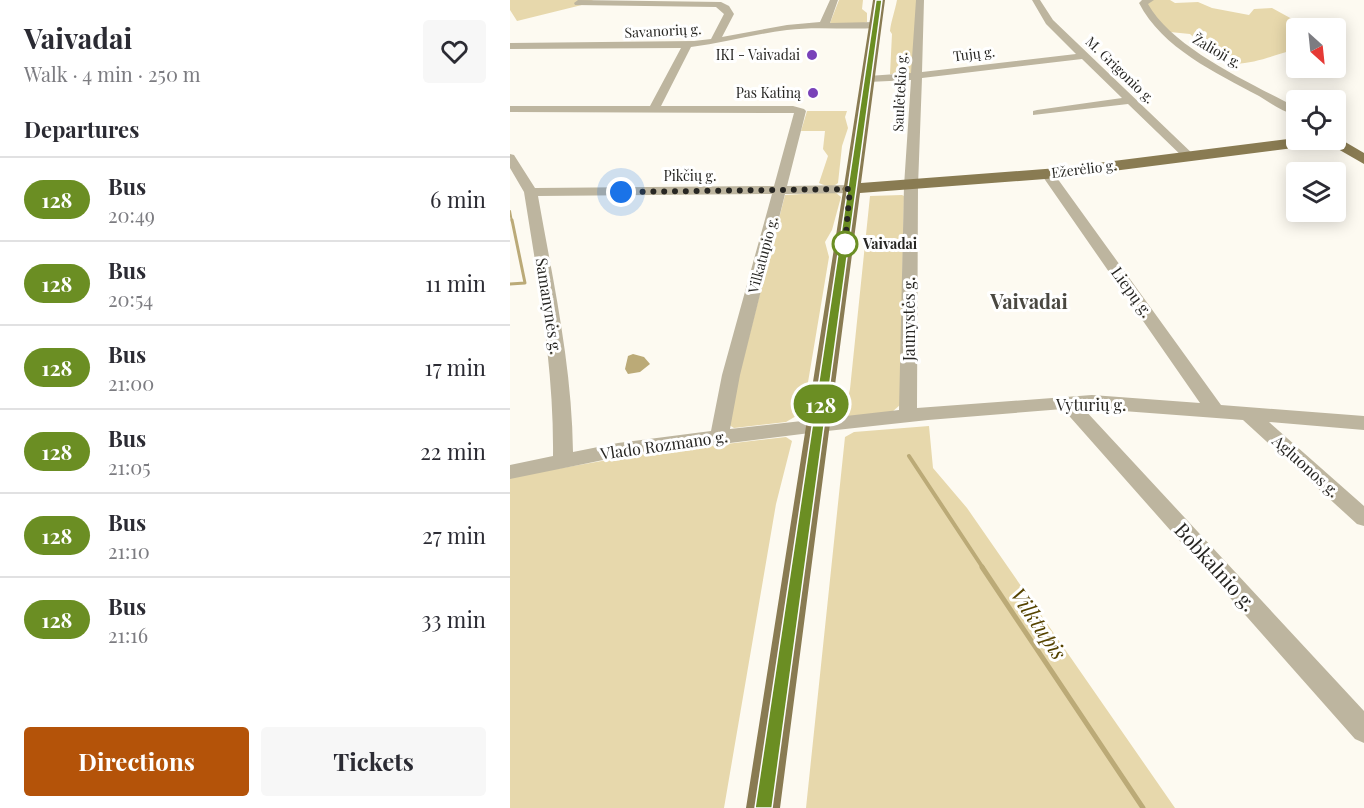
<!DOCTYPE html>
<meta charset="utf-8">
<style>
:root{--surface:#fff;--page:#f7f7f7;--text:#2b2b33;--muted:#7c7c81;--line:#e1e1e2;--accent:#b45309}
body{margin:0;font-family:"Playfair Display",serif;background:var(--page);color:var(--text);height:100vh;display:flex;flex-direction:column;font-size:22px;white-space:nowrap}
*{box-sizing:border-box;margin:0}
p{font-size:20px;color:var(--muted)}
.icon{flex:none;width:33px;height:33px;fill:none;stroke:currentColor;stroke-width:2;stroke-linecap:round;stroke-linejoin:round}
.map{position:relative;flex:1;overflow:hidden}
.sheet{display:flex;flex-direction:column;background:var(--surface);width:510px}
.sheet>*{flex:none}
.badge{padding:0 12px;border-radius:20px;font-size:21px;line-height:39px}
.needle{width:39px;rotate:153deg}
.fabs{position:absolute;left:776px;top:18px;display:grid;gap:12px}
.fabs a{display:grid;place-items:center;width:60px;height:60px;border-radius:6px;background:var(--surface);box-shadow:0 3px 15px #0003;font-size:30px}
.you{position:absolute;width:30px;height:30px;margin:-15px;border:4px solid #fff;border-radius:50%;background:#1a73e8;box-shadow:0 0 0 9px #1a73e833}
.map>.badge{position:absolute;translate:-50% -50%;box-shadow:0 0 0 3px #fff}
h2{padding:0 24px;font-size:22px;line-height:54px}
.round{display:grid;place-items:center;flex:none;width:63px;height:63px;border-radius:6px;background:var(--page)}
.overview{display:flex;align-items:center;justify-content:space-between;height:102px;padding:0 24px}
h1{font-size:28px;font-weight:700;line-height:45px}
.cta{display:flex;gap:12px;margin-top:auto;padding:12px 24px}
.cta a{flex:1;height:69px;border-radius:6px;background:var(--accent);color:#fff;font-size:24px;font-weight:700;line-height:69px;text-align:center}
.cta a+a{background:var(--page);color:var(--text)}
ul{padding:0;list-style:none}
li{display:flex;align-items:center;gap:18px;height:84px;padding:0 24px;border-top:2px solid var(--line)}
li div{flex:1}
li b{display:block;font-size:22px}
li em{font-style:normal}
li .badge{min-width:66px;font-weight:700;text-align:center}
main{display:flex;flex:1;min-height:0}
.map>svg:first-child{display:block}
.green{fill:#e7d8ac}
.water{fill:#ba7}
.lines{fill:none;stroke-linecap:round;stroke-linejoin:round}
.stream-far3{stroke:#ba7;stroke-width:2}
.stream-far2{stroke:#ba7;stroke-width:3}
.stream-far1{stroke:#ba7;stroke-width:4}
.stream{stroke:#ba7;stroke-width:5}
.minor{fill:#bdb59f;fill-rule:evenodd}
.major{fill:#897b52;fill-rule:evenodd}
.line{fill:#6b8e23;stroke:#fff;stroke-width:1.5}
.walk{stroke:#272623;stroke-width:6;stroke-dasharray:0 10.8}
.poi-dot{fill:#7942b9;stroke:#fff;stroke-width:2}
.stop-dot{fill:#fff;stroke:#6b8e23;stroke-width:3}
.labels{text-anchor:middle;stroke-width:6;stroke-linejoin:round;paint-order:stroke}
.far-street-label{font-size:14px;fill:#272623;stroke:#fff}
.far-poi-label{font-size:14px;fill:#272623;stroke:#fff;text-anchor:end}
.far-stop-label{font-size:14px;font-weight:bold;fill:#272623;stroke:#fff;text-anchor:start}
.street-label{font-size:16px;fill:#272623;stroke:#fff}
.quarter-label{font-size:20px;font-weight:bold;fill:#4a4841;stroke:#fff}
.near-street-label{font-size:20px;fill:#272623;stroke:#fff}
.near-water-label{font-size:21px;font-style:italic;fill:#554300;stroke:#fff}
</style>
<main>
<section class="sheet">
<div class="overview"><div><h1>Vaivadai</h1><p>Walk · 4 min · 250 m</p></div><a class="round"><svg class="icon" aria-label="heart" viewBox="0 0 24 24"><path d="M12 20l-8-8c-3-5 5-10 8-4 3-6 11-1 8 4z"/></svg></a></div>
<h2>Departures</h2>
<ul>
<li><span class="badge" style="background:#6b8e23;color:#fff">128</span><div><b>Bus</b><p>20:49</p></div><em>6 min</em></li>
<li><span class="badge" style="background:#6b8e23;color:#fff">128</span><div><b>Bus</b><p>20:54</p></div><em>11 min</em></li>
<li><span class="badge" style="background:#6b8e23;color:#fff">128</span><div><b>Bus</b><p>21:00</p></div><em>17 min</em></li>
<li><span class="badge" style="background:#6b8e23;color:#fff">128</span><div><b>Bus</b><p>21:05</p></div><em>22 min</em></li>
<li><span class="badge" style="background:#6b8e23;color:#fff">128</span><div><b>Bus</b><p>21:10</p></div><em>27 min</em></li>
<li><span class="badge" style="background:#6b8e23;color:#fff">128</span><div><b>Bus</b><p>21:16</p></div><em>33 min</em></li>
</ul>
<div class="cta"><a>Directions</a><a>Tickets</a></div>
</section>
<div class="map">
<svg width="854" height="808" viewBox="0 0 854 808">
<rect width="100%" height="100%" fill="#fdfaf1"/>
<!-- green -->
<path class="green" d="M0,0H82L84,2L7,21L0,10Z
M329,0H353L352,9L357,13V22L347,25L320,23Z
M387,0H410L406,76L380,74L382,34L380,31C381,21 385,11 387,0Z
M643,0H660L665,3L688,2L702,8L739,15L744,9L762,8L793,25L783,30L786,33V49C763,55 725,73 704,57C695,50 688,41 680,34L660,32L637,11L638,2Z
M297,111H337L335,117L338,128L332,146L328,183C322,188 316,186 309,183L318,156L313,149L315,131H291Z
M325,192L331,197L322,230L315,242L319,257L293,412L276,422L224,428L219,425L218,419L275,195Z
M392,195L394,196L390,405L382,412L333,417L340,389L360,196Z
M419,426L423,468L457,508L665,808H296L335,437L344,432Z
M276,437L282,441L266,504L214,808H0V477L132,454Z"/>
<!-- water -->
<path class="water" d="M123,354L134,357L140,364L130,372L118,374L115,369L118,356Z"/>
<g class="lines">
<!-- stream-far3 -->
<path class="stream-far3" d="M0,211L2,222"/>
<!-- stream-far2 -->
<path class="stream-far2" d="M0,284L15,283L2,220"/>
<!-- stream-far1 -->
<path class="stream-far1" d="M399,456L473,568"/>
<!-- stream -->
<path class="stream" d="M472,567L633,808"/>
<!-- minor -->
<path class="minor" d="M68,0L211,2L219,6L224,14L212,37L277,25L310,22L320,0H328L320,23L365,22L370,25L365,28C336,30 306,26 277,30C245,34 213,43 181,47L151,106H283L294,109L296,111L277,186L340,185L347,189L340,193L275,194L230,375L220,429L389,410L394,186L401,80L358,82L353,79L358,76L401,73L406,0H414L412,72L566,54L536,24L522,0H530L543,20L686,157L684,160H676L618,104L523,115V111L527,110L612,98L572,59L412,78L408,186L407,408L582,395L690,403L531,174L537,170L542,171L711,405L854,416V430L759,422L854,506V526L847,524L733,420L573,408L854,711V743L845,739L553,409L418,420L308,432L108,457L0,479V465L43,456C44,367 28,280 14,192L0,168V154L4,155L25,188L264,186L284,113L0,112V106H140L171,48L0,49V43L184,41L201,39L214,14L206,7L65,5L64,3ZM262,194L212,375L201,431L108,443L63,452C62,365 43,281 28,196Z
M632,0H644L638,4C662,48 742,84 786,107V115C773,112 760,103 749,96C706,73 652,48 629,3Z"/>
<!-- major -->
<path class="major" d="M363,0H375L351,183L548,168L786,138L825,140V136L854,153V164L814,141L807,145L548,178L350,193L270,808H236L333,191L332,189L334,186Z"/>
</g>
<!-- line -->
<path class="line" d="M366,0H372L262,808H245Z"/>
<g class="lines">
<!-- walk -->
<path class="walk" d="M111,192L340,189L335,244"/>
</g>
<!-- markers -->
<g class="poi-dot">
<circle cx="302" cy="55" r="6"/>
<circle cx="303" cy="93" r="6"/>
</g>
<circle class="stop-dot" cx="335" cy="244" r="12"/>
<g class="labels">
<!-- far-street labels -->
<g class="far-street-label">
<text transform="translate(153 31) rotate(-3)" y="5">Savanorių g.</text>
<text transform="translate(707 51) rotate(30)" y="5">Žalioji g.</text>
<text transform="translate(464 54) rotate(-7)" y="5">Tujų g.</text>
<text transform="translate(610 70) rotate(44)" y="5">M. Grigonio g.</text>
<text transform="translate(390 92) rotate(-87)" y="5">Saulėtekio g.</text>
<text transform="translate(574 169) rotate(-7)" y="5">Ežerėlio g.</text>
<text x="180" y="181">Pikčių g.</text>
<text transform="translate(253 255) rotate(-75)" y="5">Vilkatupio g.</text>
</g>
<!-- far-poi labels -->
<g class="far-poi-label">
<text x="290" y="60">IKI - Vaivadai</text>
<text x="291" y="98">Pas Katiną</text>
</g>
<!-- far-stop labels -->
<g class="far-stop-label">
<text x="353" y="249">Vaivadai</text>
</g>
<!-- street labels -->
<g class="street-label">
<text transform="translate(622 292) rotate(54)" y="6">Liepų g.</text>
<text transform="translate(39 306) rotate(81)" y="6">Samanynės g.</text>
<text transform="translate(399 319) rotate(-90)" y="6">Jaunystės g.</text>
<text x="581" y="411">Vyturių g.</text>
<text transform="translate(154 445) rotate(-8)" y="6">Vlado Rozmano g.</text>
<text transform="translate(796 466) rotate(42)" y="6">Agluonos g.</text>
</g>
<!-- quarter labels -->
<g class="quarter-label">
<text x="519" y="309">Vaivadai</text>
</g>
<!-- near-street labels -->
<g class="near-street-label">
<text transform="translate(705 567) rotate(48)" y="7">Bobkalnio g.</text>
</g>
<!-- near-water labels -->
<g class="near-water-label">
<text transform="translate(528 624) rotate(56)" y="7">Vilktupis</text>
</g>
</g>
</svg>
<div class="fabs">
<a><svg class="needle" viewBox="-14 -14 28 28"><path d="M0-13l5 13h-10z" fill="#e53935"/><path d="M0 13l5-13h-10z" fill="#7c7c81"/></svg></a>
<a><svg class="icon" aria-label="locate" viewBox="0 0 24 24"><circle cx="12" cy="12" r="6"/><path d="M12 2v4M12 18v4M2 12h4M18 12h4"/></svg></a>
<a><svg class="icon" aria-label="layers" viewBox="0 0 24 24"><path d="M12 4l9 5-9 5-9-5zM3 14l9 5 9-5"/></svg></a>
</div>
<div class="you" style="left:111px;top:192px"></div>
<b class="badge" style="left:311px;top:404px;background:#6b8e23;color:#fff">128</b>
</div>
</main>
